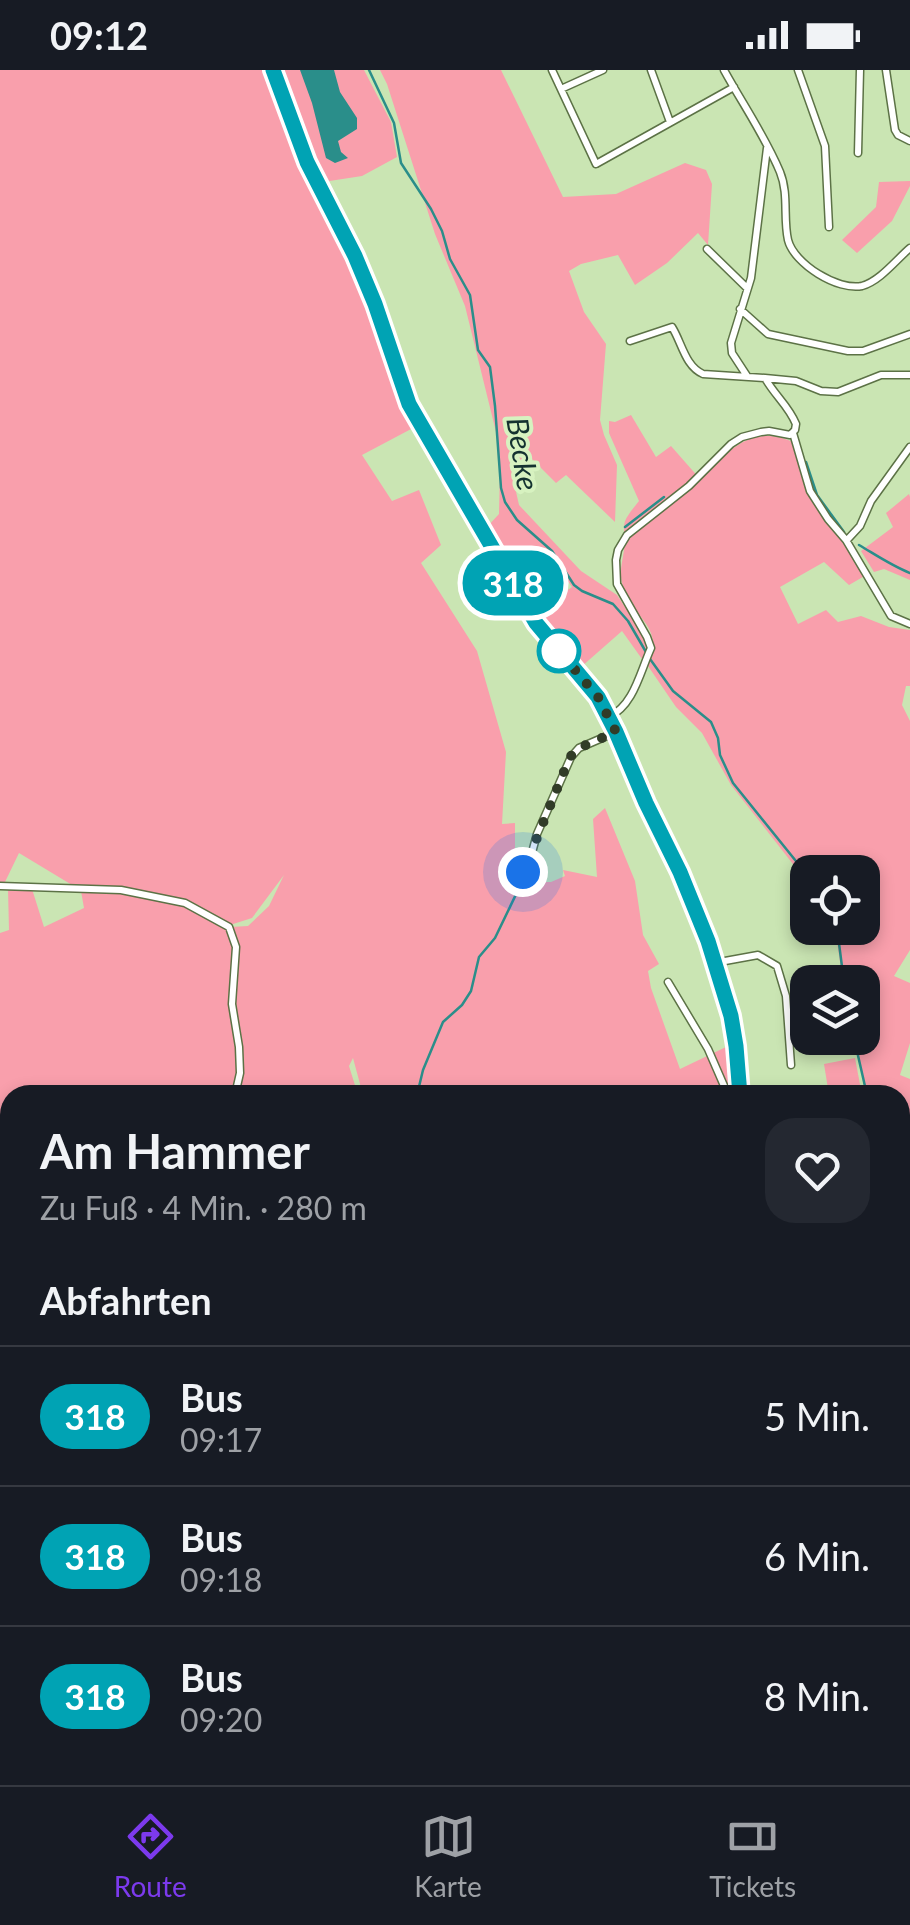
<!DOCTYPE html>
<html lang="de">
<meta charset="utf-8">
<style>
:root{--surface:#171b24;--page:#242831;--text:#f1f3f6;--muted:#9ea1a6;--line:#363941;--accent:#7c3aed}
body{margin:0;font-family:Lato,sans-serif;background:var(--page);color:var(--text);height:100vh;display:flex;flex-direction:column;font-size:38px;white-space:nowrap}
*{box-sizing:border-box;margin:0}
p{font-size:32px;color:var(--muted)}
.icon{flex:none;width:55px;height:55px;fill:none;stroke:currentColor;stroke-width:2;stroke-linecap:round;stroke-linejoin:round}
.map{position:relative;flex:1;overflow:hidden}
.drawer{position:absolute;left:0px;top:1015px;width:910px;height:700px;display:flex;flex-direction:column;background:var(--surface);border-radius:30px 30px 0 0;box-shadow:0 5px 15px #0003}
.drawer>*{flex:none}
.badge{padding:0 20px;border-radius:32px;font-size:35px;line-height:65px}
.buttons{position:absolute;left:790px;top:785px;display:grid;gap:20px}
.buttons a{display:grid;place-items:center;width:90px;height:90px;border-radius:20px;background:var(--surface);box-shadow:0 5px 15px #0003;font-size:50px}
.you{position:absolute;width:50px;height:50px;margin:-25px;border:8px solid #fff;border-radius:50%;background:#1a73e8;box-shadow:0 0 0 15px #1a73e833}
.map>.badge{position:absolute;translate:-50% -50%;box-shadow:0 0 0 5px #fff}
h2{padding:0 40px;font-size:38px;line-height:90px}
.round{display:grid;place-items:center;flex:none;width:105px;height:105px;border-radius:30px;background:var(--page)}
.head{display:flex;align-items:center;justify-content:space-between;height:170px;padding:0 40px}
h1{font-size:48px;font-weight:700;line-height:75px}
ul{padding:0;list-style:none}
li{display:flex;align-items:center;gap:30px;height:140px;padding:0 40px;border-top:2px solid var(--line)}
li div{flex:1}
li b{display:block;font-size:38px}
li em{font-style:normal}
li .badge{min-width:110px;font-weight:700;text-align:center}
.status{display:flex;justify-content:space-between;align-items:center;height:70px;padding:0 50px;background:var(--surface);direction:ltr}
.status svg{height:28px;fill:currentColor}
.tab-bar{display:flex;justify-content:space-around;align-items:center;height:140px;border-top:2px solid var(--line);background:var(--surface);font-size:28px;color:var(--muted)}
.tab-bar a{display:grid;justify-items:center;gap:5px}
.tab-bar .on{color:var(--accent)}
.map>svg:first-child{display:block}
.green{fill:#f99fac}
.water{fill:#2a8e8a}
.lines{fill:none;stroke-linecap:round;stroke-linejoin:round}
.stream{stroke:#2a8e8a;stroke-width:2.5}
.minor-casing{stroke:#5c7246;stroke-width:9}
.secondary-casing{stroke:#5c7246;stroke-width:11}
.minor{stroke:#fff;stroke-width:6}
.secondary{stroke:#e6f1fc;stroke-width:9}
.line-casing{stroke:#fff;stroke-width:22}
.line{stroke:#00a3b4;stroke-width:15}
.walk{stroke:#313c28;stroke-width:10;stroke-dasharray:0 18}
.stop-dot{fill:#fff;stroke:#00a3b4;stroke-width:5}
.labels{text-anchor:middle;stroke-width:8;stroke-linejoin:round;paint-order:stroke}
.water-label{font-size:30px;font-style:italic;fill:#143230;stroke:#d7f2c0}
</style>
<div class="status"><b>09:12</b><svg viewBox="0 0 49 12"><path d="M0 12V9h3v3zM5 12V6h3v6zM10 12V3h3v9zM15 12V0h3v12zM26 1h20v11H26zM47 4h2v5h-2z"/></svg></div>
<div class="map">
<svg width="910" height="1715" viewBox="0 0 910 1715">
<rect width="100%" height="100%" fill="#cae5b3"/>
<!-- green -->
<path class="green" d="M0,0H266L289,68L308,116L351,193L398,329L413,358L362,385L392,431L419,420L441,475L421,493L477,581L506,682L502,754L515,753V791L528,812H551L565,806L563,800L597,807L593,749L605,738L635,811L643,865L659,894L648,901L651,918L680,999L726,977L720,943L724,942L731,976L734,1025H363L353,988L349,996L358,1025H10V1705H842V1715H0V863L9,860L8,819H32L44,857L84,838L81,821L120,822L183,835L227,859L234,878L230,933L232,938L238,877L230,857L248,856L269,836L284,805L252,848L230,855L185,831L121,819L77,818L19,783L5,812H0Z
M277,0H364L391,52L397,87L362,106L323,112Z
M380,0H501L563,127L616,124L685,93L706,100L712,114L708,175L698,163L667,193L635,215L618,185L581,194L569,201L584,242L606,274L600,350L604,365L617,395L615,452L566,405L556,413L529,386L510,395L519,435L581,501L617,525L644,566L648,578L642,589L622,561L581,597L565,573L554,568L535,543L572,517L556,494L518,515L486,458L499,444L500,400L497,366L465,236L435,164L387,14Z
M910,111V116L892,151L857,183L842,170L876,137L879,112Z
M631,345L656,387L671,376L700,409C728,382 750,353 793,372L810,421L868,504L849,515L824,492L780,517L798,554L826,540L838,552L861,546L889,557L910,560V616H906L902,635L910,651V880L894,906L910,913V973L900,1005L910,1009V1058L900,1114V1025H867L853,968H862V912H843L835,858H862V802H808L807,812L731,715L702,663L676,637L648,596C665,556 635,551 624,519C618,504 622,495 624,480C626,450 618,457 639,431L609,363V351L615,352Z
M909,424L910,427V510L884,499L874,502L861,481L893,457L886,443Z
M855,988L862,1025H829L824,994Z"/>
<!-- water -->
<path class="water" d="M300,0H334L340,22L357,48V59L338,71L341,82L348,88L335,93L326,88L312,33Z"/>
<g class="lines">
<!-- stream -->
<path class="stream" d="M369,0L394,53L401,93L431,139L442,161L450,189L470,225L478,280L490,297L495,336L501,418L505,432L517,450L552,481L574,515L582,521L613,534L628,551L646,582
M806,392L817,425L844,462
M625,457L664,427
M859,475C876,485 892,496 910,503
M650,589L673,621L711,652L718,668L720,685L733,713L808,806
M837,858L844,912
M854,968L867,1025
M417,1025L423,1000L443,952L462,935L471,921L479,887L495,868L521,814
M900,1310L910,1313
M900,1464L907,1468L910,1472"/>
<!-- minor casing -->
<g class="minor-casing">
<path id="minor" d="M552,0L596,94L734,17
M651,0L670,52
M724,0C742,33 765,66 780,102C789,124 783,148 788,170C794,194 838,221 862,216C880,211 896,190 910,178
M798,0L825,76L829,157
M886,0L895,60L898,65L910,71
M561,19L603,0
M858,83L860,0
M707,179L747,218
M740,239L768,264L848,281H863L910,264
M630,271L672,257C682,273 685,296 703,304L765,308
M747,306L732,283L731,273L751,208L767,78
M793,363L810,421L828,449L846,470L891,546L910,554
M847,470L860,456L871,431L910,377
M609,647C634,635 640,602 651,578L647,567L617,514L616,490L618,480L627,465L689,416L731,374L742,367L761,362L769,361L790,365L795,360L796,354C788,335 775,326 765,308L796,311L821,321L838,322L881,305H910
M521,808L530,790L537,764L571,687L579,678L616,662
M0,816L121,820L185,833L229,857L236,877L232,934L239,977L240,1003L235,1025
M714,893L758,885L777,896L786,926L791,995
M668,912L708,979L728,1025
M900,1126L910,1078
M900,1227L910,1237
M900,1305L910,1306
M900,1326L910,1333
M900,1660L907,1715
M569,1705L574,1715"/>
</g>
<!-- secondary casing -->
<g class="secondary-casing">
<path id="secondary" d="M273,0L307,92L355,187L375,234L409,334L536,553L598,627L616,662L645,733L680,802L707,871L731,946L736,976L740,1025
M900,1362L910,1361
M900,1594L910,1600"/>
</g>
<!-- minor -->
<use href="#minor" class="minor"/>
<!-- secondary -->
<use href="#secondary" class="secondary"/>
</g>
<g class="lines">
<!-- line casing -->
<g class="line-casing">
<path id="line" d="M273,0L307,92L355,186L375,234L409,334L536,553L598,627L616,662L646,733L680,802L708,871L731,946L736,976L740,1025"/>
</g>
<!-- line -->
<use href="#line" class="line"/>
<!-- walk -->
<path class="walk" d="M523,802L570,687L579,678L616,662L598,627L559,581"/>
</g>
<!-- markers -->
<circle class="stop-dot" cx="559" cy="581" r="20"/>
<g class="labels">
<!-- water labels -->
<g class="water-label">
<text transform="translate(522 384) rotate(81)" y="10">Becke</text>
</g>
</g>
</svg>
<div class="buttons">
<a><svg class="icon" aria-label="locate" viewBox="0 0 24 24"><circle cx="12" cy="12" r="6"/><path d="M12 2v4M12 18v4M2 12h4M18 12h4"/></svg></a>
<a><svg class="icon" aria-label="layers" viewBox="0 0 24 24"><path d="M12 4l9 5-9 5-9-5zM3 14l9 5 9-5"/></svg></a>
</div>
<div class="you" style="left:523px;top:802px"></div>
<b class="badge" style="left:513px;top:513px;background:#00a3b4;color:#fff">318</b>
<section class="drawer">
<div class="head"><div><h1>Am Hammer</h1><p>Zu Fuß · 4 Min. · 280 m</p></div><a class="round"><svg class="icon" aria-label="heart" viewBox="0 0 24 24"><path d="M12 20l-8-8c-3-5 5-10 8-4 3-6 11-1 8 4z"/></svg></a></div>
<h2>Abfahrten</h2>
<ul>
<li><span class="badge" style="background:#00a3b4;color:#fff">318</span><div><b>Bus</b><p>09:17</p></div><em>5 Min.</em></li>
<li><span class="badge" style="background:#00a3b4;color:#fff">318</span><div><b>Bus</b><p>09:18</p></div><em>6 Min.</em></li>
<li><span class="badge" style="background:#00a3b4;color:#fff">318</span><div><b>Bus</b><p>09:20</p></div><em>8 Min.</em></li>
</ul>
</section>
</div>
<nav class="tab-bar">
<a class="on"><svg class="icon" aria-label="directions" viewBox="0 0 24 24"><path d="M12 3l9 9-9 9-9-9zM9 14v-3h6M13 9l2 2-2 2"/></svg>Route</a>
<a><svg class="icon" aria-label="map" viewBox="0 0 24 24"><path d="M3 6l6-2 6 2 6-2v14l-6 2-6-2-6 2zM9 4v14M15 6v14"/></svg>Karte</a>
<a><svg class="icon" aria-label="tickets" viewBox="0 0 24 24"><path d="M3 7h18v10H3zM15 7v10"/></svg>Tickets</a>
</nav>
